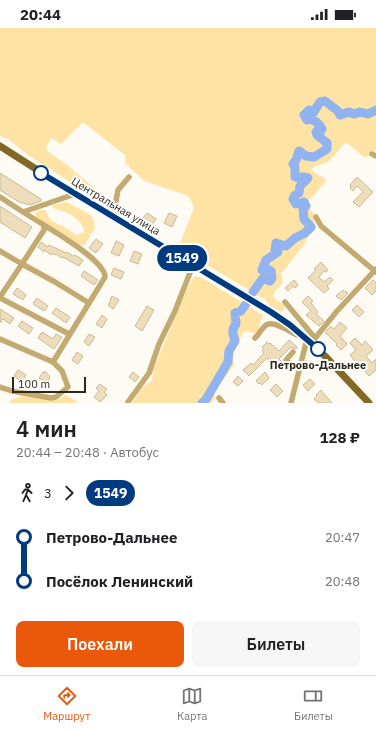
<!DOCTYPE html>
<html lang="ru">
<meta charset="utf-8">
<style>
:root{--surface:#fff;--page:#f6f6f6;--text:#202124;--muted:#757577;--line:#e0e0e0;--accent:#ea580c}
body{margin:0;font-family:"IBM Plex Sans",sans-serif;background:var(--page);color:var(--text);height:100vh;display:flex;flex-direction:column;font-size:15px;white-space:nowrap}
*{box-sizing:border-box;margin:0}
p{font-size:13px;color:var(--muted)}
.icon{flex:none;width:22px;height:22px;fill:none;stroke:currentColor;stroke-width:2;stroke-linecap:round;stroke-linejoin:round}
.map{position:relative;height:375px;overflow:hidden}
.sheet{display:flex;flex-direction:column;background:var(--surface);flex:1}
.sheet>*{flex:none}
.badge{padding:0 8px;border-radius:13px;font-size:14px;line-height:26px}
.scale{position:absolute;left:12px;bottom:10px;width:74px;box-sizing:border-box;padding-left:4px;border:2px solid #2d271a;border-top:0;font-size:11px;line-height:14px;white-space:nowrap;color:#2d271a;-webkit-text-stroke:3px #fff;paint-order:stroke}
.map>.badge{position:absolute;translate:-50% -50%;box-shadow:0 0 0 2px #fff}
.legs{display:flex;align-items:center;gap:6px;height:44px;padding:0 16px;font-size:13px}
.legs p{margin-inline-start:auto}
.head{display:flex;align-items:center;justify-content:space-between;height:68px;padding:0 16px}
h1{font-size:22px;font-weight:600;line-height:30px}
.primary-button{display:flex;gap:8px;margin-top:auto;padding:8px 16px}
.primary-button a{flex:1;height:46px;border-radius:8px;background:var(--accent);color:#fff;font-size:16px;font-weight:600;line-height:46px;text-align:center}
.primary-button a+a{background:var(--page);color:var(--text)}
ul{padding:0 16px;list-style:none}
li{display:flex;align-items:center;gap:14px;height:44px;font-size:15px}
li i{display:grid;place-items:center;width:6px;height:100%;margin:0 5px;background:currentColor}
li i::after{content:'';width:10px;height:10px;margin:-5px;border:3px solid;border-radius:50%;background:var(--surface)}
li p{margin-inline-start:auto}
li:first-child i{background:linear-gradient(#0000 50%,currentColor 0)}
li:last-child i{background:linear-gradient(currentColor 50%,#0000 0)}
.status{display:flex;justify-content:space-between;align-items:center;height:28px;padding:0 20px;background:var(--surface);direction:ltr}
.status svg{height:11px;fill:currentColor}
.tabs{display:flex;justify-content:space-around;align-items:center;height:56px;border-top:1px solid var(--line);background:var(--surface);font-size:11px;color:var(--muted)}
.tabs a{display:grid;justify-items:center;gap:2px}
.tabs .on{color:var(--accent)}
.map>svg:first-child{display:block}
.green{fill:#ffe3a4}
.lines{fill:none;stroke-linecap:round;stroke-linejoin:round}
.river{stroke:#91b3f0;stroke-width:9}
.building{fill:#edddbb;stroke:#c9ba98}
.minor{stroke:#c3aa70;stroke-width:5.5}
.major{stroke:#846924;stroke-width:7}
.line-1-casing{stroke:#fff;stroke-width:9}
.line-1{stroke:#003b80;stroke-width:6}
.stop-1-dot{fill:#fff;stroke:#003b80;stroke-width:2}
.labels{text-anchor:middle;stroke-width:4;stroke-linejoin:round;paint-order:stroke}
.street-label{font-size:11px;fill:#2d271a;stroke:#fff}
.stop-label{font-size:11px;font-weight:bold;fill:#2d271a;stroke:#fff}
</style>
<div class="status"><b>20:44</b><svg viewBox="0 0 49 12"><path d="M0 12V9h3v3zM5 12V6h3v6zM10 12V3h3v9zM15 12V0h3v12zM26 1h20v11H26zM47 4h2v5h-2z"/></svg></div>
<div class="map">
<svg width="376" height="375" viewBox="0 0 376 375">
<rect width="100%" height="100%" fill="#fefbf4"/>
<!-- green -->
<path class="green" d="M0,0H376V123H372L367,129H364L346,114L328,134L315,138L311,141C314,146 323,147 326,153L307,175L308,178L314,186L315,191L313,201L308,207L306,214L281,246C288,261 272,257 274,270L284,277L285,280L282,284L270,278L264,270L256,267L254,260L252,259L249,262L178,220L194,180L190,170L186,167L144,153L125,135L126,128L83,94L61,116L51,110L46,120L49,124L66,136L112,175V181L28,127L8,111L0,108Z
M67,174L91,187L93,190L95,200L84,218L79,217L36,189L35,185C39,182 41,181 45,182C52,197 54,193 66,200C70,202 73,205 77,207L84,204C84,192 65,182 54,181L52,177Z
M196,248L202,250L263,287C263,289 262,291 261,293C258,303 260,308 246,303L243,305L230,330L235,336L214,363L215,371L211,375H132L143,358L151,354L153,347L152,344L188,259L193,250Z
M66,367C70,370 75,371 78,375H9L11,372L23,368L57,372Z"/>
<g class="lines">
<!-- river -->
<path class="river" d="M253,264L263,250L270,253L272,250L271,243L267,241L262,242L266,232L278,224V222H275L276,215L286,218L295,210L305,205L311,199L304,191L303,181L306,178L304,174L296,176L293,171L295,167L299,165L300,158L308,150C303,148 300,150 295,149V139L293,136L296,132L299,123L306,128L314,129L327,121V115L317,107L316,104L318,102L320,104L322,101C319,95 313,90 307,92L304,87L309,82L311,85H313L320,74L325,73L338,83L340,87L349,84L354,86L360,84L368,86L376,82
M202,375L205,373L228,334L229,323L235,313C233,306 231,302 236,296L235,285L241,283L246,276"/>
</g>
<!-- building -->
<path class="building" d="M0,145L41,171V173L30,177L19,174L0,162Z
M357,149L373,164L359,179L353,174L363,164L357,158L353,163L350,160L351,158L350,157Z
M0,178L32,199L25,210L0,194Z
M147,185L156,191L151,198L142,191Z
M169,185L177,188L172,199L164,195Z
M96,211L103,216L96,225L89,220Z
M116,213L124,217L119,228L111,225Z
M41,214L48,219L49,217L66,225L67,224L73,228L75,227L83,232L79,238L63,229L62,230L56,226L55,227L52,225L51,227L45,222L44,224L38,219Z
M134,223L142,226L138,236L130,233Z
M162,232L173,238L170,243L160,238Z
M321,234L328,242L326,244L324,243L319,249L324,254L330,249L333,252L327,258L329,261L324,265L308,250L316,242L314,241Z
M114,240L124,244L121,251L111,247Z
M84,243L98,252L94,257L81,248Z
M294,252L298,257L295,260L293,258L288,263L285,260Z
M373,252L376,255V263L372,267L365,260Z
M17,260L26,267L23,272L13,266Z
M343,262L348,265L341,272L336,268Z
M112,268L119,272L113,281L108,277L111,272L110,271Z
M308,268L313,273L311,275L318,284L316,286L324,293L319,298L306,287L311,283L302,274Z
M37,270L48,278L44,283L33,276Z
M357,277L364,284L359,289L352,282Z
M147,278L154,282L142,303L135,298Z
M56,280L70,289L66,295L52,285Z
M0,281L14,290L10,296L3,291L0,295Z
M102,287L107,291L102,300L96,296Z
M22,293L33,300L29,306L18,298Z
M340,294L347,300L340,308L347,316L341,322L336,317L337,316L325,304L331,298L334,301Z
M42,304L53,311L56,306L62,309L54,321L38,310Z
M89,306L95,309L89,318L84,314Z
M355,310L362,317L365,313L373,322L366,328L372,335L376,331V342L369,348L363,341L362,342L350,327L356,322L350,315Z
M289,312L297,319L296,321L291,319L279,331L285,337L282,341L275,334L273,336L267,330L249,348L243,342L251,335L253,337L264,325L262,323L264,321L262,319L267,314L269,316L270,315L279,323Z
M77,324L83,328L78,336L72,332Z
M18,342L26,347L22,354L14,348Z
M45,343L50,349L47,355L39,350L43,344L44,345Z
M133,344L139,349L135,354L129,349Z
M265,344L269,350L262,357L260,355L259,356L256,353Z
M238,348L243,353L238,358L233,354Z
M310,351L315,356L308,363L303,357Z
M100,356L107,361L104,364L107,367L100,374L94,369L99,363L96,360Z
M276,356L283,363L277,369L270,362Z
M321,362L325,367L332,375H318L314,371L317,368L316,367Z"/>
<g class="lines">
<!-- minor -->
<path class="minor" d="M372,126L376,128
M0,169L23,184L75,166
M113,189L118,162L129,149
M316,189L321,198L376,244
M0,223L22,236L44,202V197L23,184
M0,269L22,236L55,254L89,275
M0,270L69,306
M285,274L315,310
M255,310C259,306 262,300 266,297C273,292 291,304 297,307H300
M0,311L53,334L105,249C105,233 58,206 44,197
M312,314L337,283L376,241
M293,324L286,332L293,339L300,341
M0,359L12,363L51,370L56,369L68,359L62,343L53,334
M219,370L223,375
M128,374L149,345L159,316L175,283L193,237
M291,375L307,311"/>
<!-- major -->
<path class="major" d="M0,118L75,166L234,261L290,297L325,328L369,375"/>
</g>
<g class="lines">
<!-- line-1 casing -->
<g class="line-1-casing">
<path id="line-1" d="M41,145L271,284L290,297L318,321"/>
</g>
<!-- line-1 -->
<use href="#line-1" class="line-1"/>
</g>
<!-- markers -->
<g class="stop-1-dot">
<circle cx="41" cy="145" r="7"/>
<circle cx="318" cy="321" r="7"/>
</g>
<g class="labels">
<!-- street labels -->
<g class="street-label">
<text transform="translate(116 178) rotate(31)" y="4">Центральная улица</text>
</g>
<!-- stop labels -->
<g class="stop-label">
<text x="318" y="341">Петрово-Дальнее</text>
</g>
</g>
</svg>
<div class="scale">100 m</div>
<b class="badge" style="left:182px;top:230px;background:#003b80;color:#fff">1549</b>
</div>
<section class="sheet">
<div class="head"><div><h1>4 мин</h1><p>20:44 – 20:48 · Автобус</p></div><b>128 ₽</b></div>
<div class="legs"><svg class="icon" aria-label="walk" viewBox="0 0 24 24"><circle cx="13" cy="4" r="2"/><path d="M13 8l-2 6 4 7M11 14l-3 7M7 12l3-4h3l4 4"/></svg>3<svg class="icon" aria-label="forward" viewBox="0 0 24 24"><path d="M9 5l7 7-7 7"/></svg><b class="badge" style="background:#003b80;color:#fff">1549</b></div>
<ul>
<li><i style="color:#003b80"></i><b>Петрово-Дальнее</b><p>20:47</p></li>
<li><i style="color:#003b80"></i><b>Посёлок Ленинский</b><p>20:48</p></li>
</ul>
<div class="primary-button"><a>Поехали</a><a>Билеты</a></div>
</section>
<nav class="tabs">
<a class="on"><svg class="icon" aria-label="directions" viewBox="0 0 24 24"><path d="M12 3l9 9-9 9-9-9zM9 14v-3h6M13 9l2 2-2 2"/></svg>Маршрут</a>
<a><svg class="icon" aria-label="map" viewBox="0 0 24 24"><path d="M3 6l6-2 6 2 6-2v14l-6 2-6-2-6 2zM9 4v14M15 6v14"/></svg>Карта</a>
<a><svg class="icon" aria-label="tickets" viewBox="0 0 24 24"><path d="M3 7h18v10H3zM15 7v10"/></svg>Билеты</a>
</nav>
